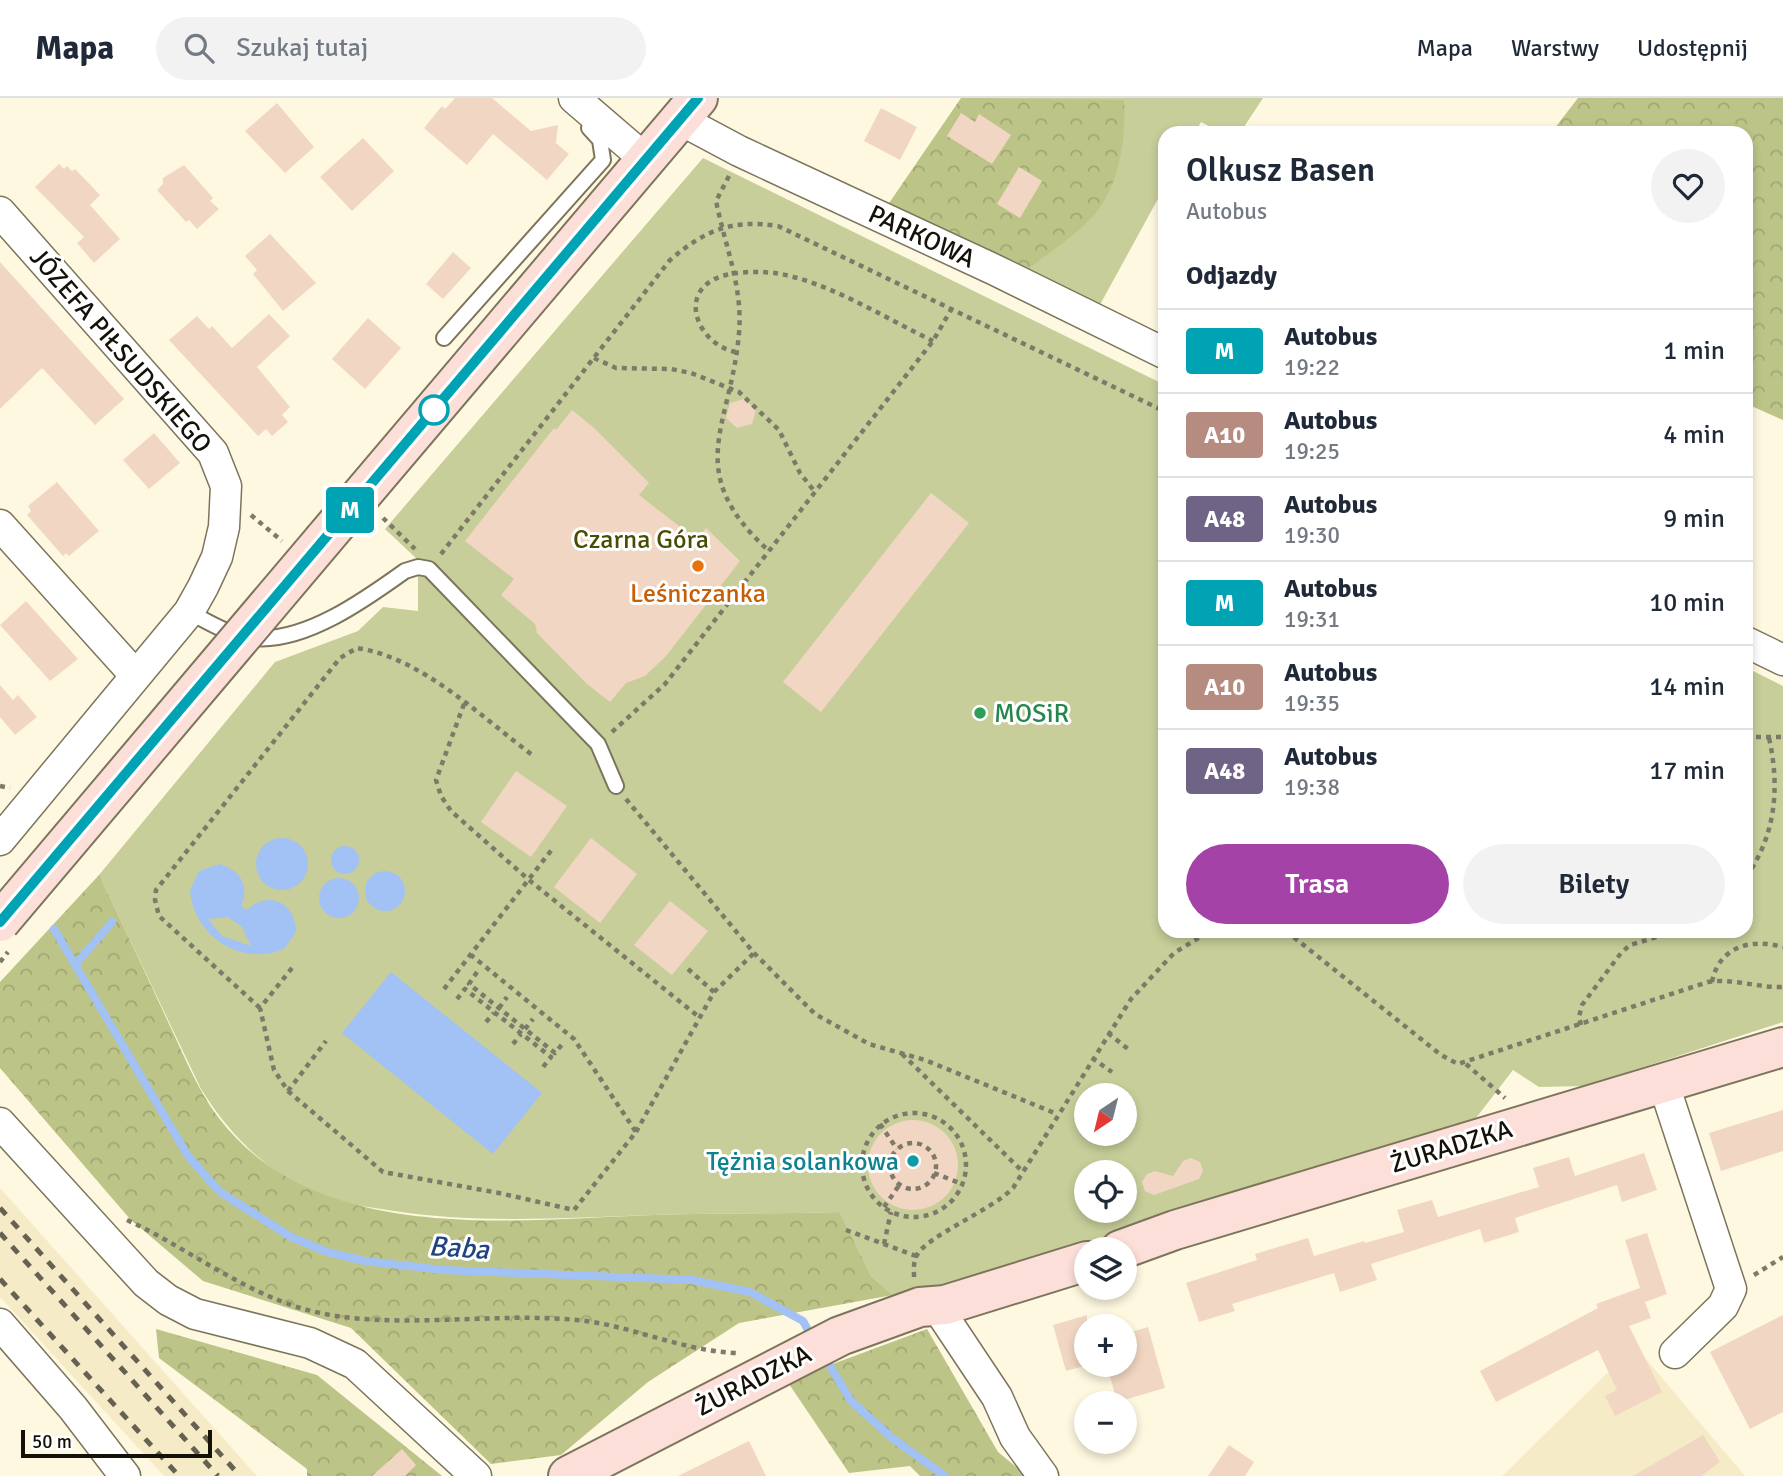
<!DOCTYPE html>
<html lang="pl">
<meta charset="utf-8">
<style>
:root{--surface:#fff;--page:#f2f2f3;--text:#1f2937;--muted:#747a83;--line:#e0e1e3;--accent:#a542a8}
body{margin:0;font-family:Signika,sans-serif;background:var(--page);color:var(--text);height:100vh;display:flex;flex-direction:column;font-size:26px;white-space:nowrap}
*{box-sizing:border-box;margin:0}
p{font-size:23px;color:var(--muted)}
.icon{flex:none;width:38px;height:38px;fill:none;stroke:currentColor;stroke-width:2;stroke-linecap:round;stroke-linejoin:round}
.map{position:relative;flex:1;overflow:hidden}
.details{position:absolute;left:1158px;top:28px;width:595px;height:812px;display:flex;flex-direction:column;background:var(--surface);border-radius:21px;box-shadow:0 4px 10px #0003}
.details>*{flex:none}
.badge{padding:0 14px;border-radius:5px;font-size:24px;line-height:46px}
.needle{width:46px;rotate:215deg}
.fabs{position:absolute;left:1074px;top:985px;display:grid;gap:14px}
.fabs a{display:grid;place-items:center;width:63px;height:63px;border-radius:50%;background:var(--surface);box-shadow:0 4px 10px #0003;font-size:35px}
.scale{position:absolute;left:21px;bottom:18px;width:191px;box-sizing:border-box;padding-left:7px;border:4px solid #141208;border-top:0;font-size:19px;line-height:24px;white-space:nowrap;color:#141208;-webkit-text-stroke:5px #fff;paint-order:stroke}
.map>.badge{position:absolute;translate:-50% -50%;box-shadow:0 0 0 4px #fff}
h2{padding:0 28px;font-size:26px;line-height:63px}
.round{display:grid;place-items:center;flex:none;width:74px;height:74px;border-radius:37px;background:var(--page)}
.summary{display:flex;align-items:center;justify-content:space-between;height:119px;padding:0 28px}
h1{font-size:33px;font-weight:600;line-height:52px}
.button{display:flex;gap:14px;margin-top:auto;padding:14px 28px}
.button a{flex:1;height:80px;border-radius:42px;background:var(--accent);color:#fff;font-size:28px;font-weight:600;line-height:80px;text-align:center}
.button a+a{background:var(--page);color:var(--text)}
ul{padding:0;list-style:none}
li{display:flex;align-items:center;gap:21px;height:84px;padding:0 28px;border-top:2px solid var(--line)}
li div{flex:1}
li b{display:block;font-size:26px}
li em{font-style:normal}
li .badge{min-width:77px;font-weight:700;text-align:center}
header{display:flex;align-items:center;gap:42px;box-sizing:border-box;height:98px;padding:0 35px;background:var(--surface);border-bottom:2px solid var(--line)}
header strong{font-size:33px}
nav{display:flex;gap:38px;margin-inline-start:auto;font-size:24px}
.search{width:490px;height:63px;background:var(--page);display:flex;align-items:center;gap:18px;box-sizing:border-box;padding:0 24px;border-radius:38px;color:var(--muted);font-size:26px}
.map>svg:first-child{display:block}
.built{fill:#f6ebc7}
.green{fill:#c7ce99;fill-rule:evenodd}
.forest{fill:url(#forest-crowns)}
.water{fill:#a2c1f5;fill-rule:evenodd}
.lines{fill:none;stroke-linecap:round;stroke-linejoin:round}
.stream{stroke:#a2c1f5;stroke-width:8}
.building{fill:#f1d7c3}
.lane-casing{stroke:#7c755b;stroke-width:18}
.street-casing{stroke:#7c755b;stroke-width:33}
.secondary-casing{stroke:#7c755b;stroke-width:42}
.path{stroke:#7e7a69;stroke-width:4.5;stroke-dasharray:5 5;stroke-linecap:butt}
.lane{stroke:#fff;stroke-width:14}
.street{stroke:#fff;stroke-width:30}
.secondary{stroke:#fddfd9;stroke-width:38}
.rail{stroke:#666253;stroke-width:5;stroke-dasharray:9 9;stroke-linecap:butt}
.secondary-bridge-casing{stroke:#7c755b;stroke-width:42;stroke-linecap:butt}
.path-bridge{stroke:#7e7a69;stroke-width:4.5;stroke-dasharray:5 5;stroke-linecap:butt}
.secondary-bridge{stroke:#fddfd9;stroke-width:38}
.line-casing{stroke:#fff;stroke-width:16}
.line{stroke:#00a3b4;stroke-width:10}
.stop-dot{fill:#fff;stroke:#00a3b4;stroke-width:3.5}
.food-dot{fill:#e8710a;stroke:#fff;stroke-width:2.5}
.leisure-dot{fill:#2e9e5b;stroke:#fff;stroke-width:2.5}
.culture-dot{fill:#0f9aa8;stroke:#fff;stroke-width:2.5}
.labels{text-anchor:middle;stroke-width:6;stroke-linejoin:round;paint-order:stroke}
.street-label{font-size:26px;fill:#141208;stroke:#fff}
.park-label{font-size:26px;fill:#484d02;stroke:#fff}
.food-label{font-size:26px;fill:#c56008;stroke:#fff}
.leisure-label{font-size:26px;fill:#27864d;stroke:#fff;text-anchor:start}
.culture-label{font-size:26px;fill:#0d838f;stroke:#fff;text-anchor:end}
.water-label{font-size:28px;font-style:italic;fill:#204481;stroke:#fff}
</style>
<header>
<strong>Mapa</strong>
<div class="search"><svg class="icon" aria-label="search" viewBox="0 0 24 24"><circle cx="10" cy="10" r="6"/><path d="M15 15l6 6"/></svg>Szukaj tutaj</div>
<nav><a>Mapa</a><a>Warstwy</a><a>Udostępnij</a></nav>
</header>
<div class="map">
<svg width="1783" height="1378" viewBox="0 0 1783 1378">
<defs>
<pattern id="forest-crowns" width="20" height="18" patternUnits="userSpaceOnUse" patternTransform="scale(1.75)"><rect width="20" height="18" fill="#bdc487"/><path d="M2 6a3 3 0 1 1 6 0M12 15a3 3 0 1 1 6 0" fill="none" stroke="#a2a773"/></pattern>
</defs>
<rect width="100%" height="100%" fill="#fef8e0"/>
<!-- built -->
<path class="built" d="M0,1090L257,1378H164L0,1199Z
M1635,1248L1745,1378H1502Z"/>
<!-- green -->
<path class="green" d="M961,0H1263L1240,35H1222L1201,24L1195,35H1166L1165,88L1096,214L1023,175Z
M703,60L1165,287L1166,833H1746L1747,570L1783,588V924L1585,988L1539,989L1513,972L1476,1020L1212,1109L929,1195L893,1197L871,1178L838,1114C777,1116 715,1115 653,1117C566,1120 480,1126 394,1113C369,1109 339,1106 316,1095C265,1073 230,1037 201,991L99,777L275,564L358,533L383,509L418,513V462L385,431ZM1087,998H1125V1036H1087ZM1087,1074H1125V1113H1087Z"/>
<!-- forest -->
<path class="forest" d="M961,0L1124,2C1126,40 1120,86 1095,116C1075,139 1046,156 1023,175L885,111Z
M1578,0H1783V322L1747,306L1746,35H1551Z
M99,777C123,827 146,876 169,926C184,957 197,991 218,1019C316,1148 511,1122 653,1117C715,1115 777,1116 839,1114L871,1178L893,1197L739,1225L648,1284L561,1357L491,1366L351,1230L203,1183L130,1121L0,970V884Z
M156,1231L317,1277L442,1378H307V1371L159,1260Z
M927,1231L998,1354L1027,1378H920L910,1368L849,1375L787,1283Z"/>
<!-- water -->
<path class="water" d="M256 766a26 26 0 1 1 52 0a26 26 0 1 1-52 0Z
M331 762a14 14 0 1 1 28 0a14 14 0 1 1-28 0Z
M220,766C240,772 250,788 241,808L247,812C269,791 296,805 296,834L284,851C242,869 194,839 190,793L199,773ZM228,819L242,829L251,848L222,838L208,821Z
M365 793a20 20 0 1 1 40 0a20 20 0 1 1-40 0Z
M319 800a20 20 0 1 1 40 0a20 20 0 1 1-40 0Z
M391,874L542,995L493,1056L342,935Z"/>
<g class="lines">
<!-- stream -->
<path class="stream" d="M54,831L188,1058L220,1094L291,1139L327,1154L365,1163L443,1172L692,1182L750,1194L803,1223L813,1241
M75,867L112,824
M824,1258L851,1303L892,1340L945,1378"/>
</g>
<!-- building -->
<path class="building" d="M455,0H492L531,33L558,27L556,45L569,56L547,82L493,36L467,67L424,30L442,8L445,11Z
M277,5L314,49L285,75L245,33Z
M881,10L917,29L900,62L864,43Z
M961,15L975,24L979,16L1011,37L992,66L947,38Z
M363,40L394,73L352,113L320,79Z
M59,66L64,71L67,68L72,73L75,71L100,97L90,107L120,141L94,165L77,145L84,139L35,89Z
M184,67L213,100L210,103L219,111L197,131L189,122L186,124L157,92L163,86V80Z
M1019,69L1042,83L1020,120L997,106Z
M270,136L316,185L283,213L253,176L257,172L245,158Z
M453,154L471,170L443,201L426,186Z
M0,164L124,301L95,327L42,270L0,311Z
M269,216L290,238L257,269L290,309L282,317L288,324L272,338L266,331L258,338L169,242L197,218L209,231L212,228L232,250Z
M368,220L401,250L365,291L332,261Z
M744,301L756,312L752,326L737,330L726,320L730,305Z
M572,312L594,330L649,385L639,397L697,442L706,430L740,463L666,558L645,578L626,585L610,604L587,586L537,535L535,526L501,497L514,481L465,443L554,330L556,332Z
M154,335L180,365L149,391L123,362Z
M57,384L99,433L69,458L66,455L63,458L27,417L31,413L28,408Z
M931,395L969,425L821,614L783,584Z
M26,503L78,561L50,583L0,527Z
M0,587L13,602L18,597L37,619L15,637L0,619Z
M516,673L567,708L531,759L481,724Z
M591,740L637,776L600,825L554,789Z
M670,803L708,833L672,877L634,847Z
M1783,1012V1053L1721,1073L1709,1035Z
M868 1067a45 45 0 1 1 90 0a45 45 0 1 1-90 0Z
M1644,1055L1657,1092L1622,1104L1617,1087L1515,1120L1519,1134L1484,1145L1480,1131L1371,1166L1377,1182L1340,1194L1334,1175L1232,1206L1235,1213L1199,1224L1186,1185L1257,1162L1255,1156L1308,1140L1314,1158L1364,1143L1365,1145L1404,1134L1397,1112L1432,1102L1438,1119L1539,1089L1533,1070L1569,1059L1575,1078Z
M1191,1060L1200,1064L1203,1073L1199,1081L1154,1097L1145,1093L1142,1084L1147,1076L1155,1073L1173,1078L1183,1063Z
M1647,1135L1667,1196L1645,1204L1651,1220L1629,1228L1662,1294L1615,1318L1605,1298L1617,1292L1598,1252L1496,1304L1480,1273L1598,1210L1596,1206L1640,1190L1625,1142Z
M1087,1217V1267L1066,1273L1053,1227Z
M1783,1217V1314L1750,1331L1710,1254Z
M1148,1229L1165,1290L1117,1304L1107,1267H1125V1236Z
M1703,1337L1720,1364L1701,1378H1633Z
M749,1343L766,1378H678Z
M1229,1347L1254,1364L1245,1378H1208Z
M402,1351L416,1367L405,1378H372Z"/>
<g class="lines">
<!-- lane casing -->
<g class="lane-casing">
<path id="lane" d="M444,240L603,62L600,42L589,30
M189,514C210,525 230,538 254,540C305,545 366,501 405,473L418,469L429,471L598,646L616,688"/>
</g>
<!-- street casing -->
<g class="street-casing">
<path id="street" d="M574,0L645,61
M679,21L739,53L995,172L1166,256
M0,114L213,355L226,388L224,429L217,459L203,489L189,514L0,742
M0,427L136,578
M1746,544L1783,562
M1663,984L1731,1191L1723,1208L1675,1255
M0,1025L146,1185L168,1202L195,1216L310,1245L355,1266L476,1378
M945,1207L943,1218L997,1299L1015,1339L1043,1378
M0,1226L73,1310L125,1378"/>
</g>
<!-- secondary casing -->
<g class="secondary-casing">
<path id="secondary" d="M324,441L698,0
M1120,1152L1175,1132L1783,949
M568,1378L840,1238L920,1209L945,1207L1087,1163"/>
</g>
<!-- path -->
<path class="path" d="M729,78L716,103C725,148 743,189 739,235C731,330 681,373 769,453
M736,254C702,248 679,203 711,183C727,173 757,173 775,175C827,183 885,220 933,243
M594,260L616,270L671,271L691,275L739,294L779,332L800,375L815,394
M251,417L282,443
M383,420L415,451
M441,456L670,162C705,132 732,121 778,128L1166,314
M464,606L436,682L441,698L451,713L529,782L699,919
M612,634L665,586L933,243L952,210
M1746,639H1783
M0,688L10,690
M626,701L754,855L815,916L869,946L925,962L1057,1016
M1746,779C1776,737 1780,689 1769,640
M1286,833L1441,957L1458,966L1708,884C1734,880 1757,890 1783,889
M292,870L260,910L274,972L288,993L383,1074L499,1095L574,1112L636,1034L574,941L471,857
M477,874L469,886L555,955L564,944
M1712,884C1719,848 1752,840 1783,849
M444,891L553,750
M714,894L754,855
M457,901L465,891L551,959L543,969
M260,910L159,818L155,802L156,792L340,560L357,550C423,560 482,620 535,659
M499,910L507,899
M486,924L494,915
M1581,927L1579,919L1582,907L1621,855L1630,847L1677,833
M525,931L533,921
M1108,935L1128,951
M513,946L521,936
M902,956L1022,1073
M1092,960L1112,974
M1466,966L1505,1000
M288,993L326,943
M862 1067a52 52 0 1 1 104 0a52 52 0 1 1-104 0Z
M880,1026L897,1051
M636,1034L714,894L688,871
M890 1068a23 23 0 1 1 46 0a23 23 0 1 1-46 0Z
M934,1075L962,1086
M884,1109L900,1086
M127,1122C186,1149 241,1193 304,1211C388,1235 496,1212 586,1223C637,1230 684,1253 737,1255
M846,1132L916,1158
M884,1146L891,1114
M1754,1177L1783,1159
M914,1179C914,1171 913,1164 917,1157C927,1138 992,1112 1013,1090L1131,901L1174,855L1210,833"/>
<!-- lane -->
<use href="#lane" class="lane"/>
<!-- street -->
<use href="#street" class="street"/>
<!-- secondary -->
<use href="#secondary" class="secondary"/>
<!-- rail -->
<path class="rail" d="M0,1110L240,1378
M0,1135L218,1378
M0,1181L179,1378"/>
<!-- secondary-bridge casing -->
<g class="secondary-bridge-casing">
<path id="secondary-bridge" d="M0,824L324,441"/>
</g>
<!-- path-bridge -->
<path class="path-bridge" d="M0,864L8,854"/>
<!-- secondary-bridge -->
<use href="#secondary-bridge" class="secondary-bridge"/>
</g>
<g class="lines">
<!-- line casing -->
<g class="line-casing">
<path id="line" d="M0,824L698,0"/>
</g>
<!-- line -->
<use href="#line" class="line"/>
</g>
<!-- markers -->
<circle class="stop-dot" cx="434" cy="312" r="14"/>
<circle class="food-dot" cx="698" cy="468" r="7"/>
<circle class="leisure-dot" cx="980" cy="615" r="7"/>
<circle class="culture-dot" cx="913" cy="1063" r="7"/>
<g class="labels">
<!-- street labels -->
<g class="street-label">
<text transform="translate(922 138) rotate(25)" y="9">PARKOWA</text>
<text transform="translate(121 252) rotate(49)" y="9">JÓZEFA PIŁSUDSKIEGO</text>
<text transform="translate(1451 1048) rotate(-17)" y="9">ŻURADZKA</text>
<text transform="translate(753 1282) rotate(-27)" y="9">ŻURADZKA</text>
</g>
<!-- park labels -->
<g class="park-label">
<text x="641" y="450">Czarna Góra</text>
</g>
<!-- food labels -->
<g class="food-label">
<text x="698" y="504">Leśniczanka</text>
</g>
<!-- leisure labels -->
<g class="leisure-label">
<text x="994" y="624">MOSiR</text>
</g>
<!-- culture labels -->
<g class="culture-label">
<text x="899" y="1072">Tężnia solankowa</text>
</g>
<!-- water labels -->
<g class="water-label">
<text transform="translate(459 1149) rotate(4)" y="10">Baba</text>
</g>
</g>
</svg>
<div class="fabs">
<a><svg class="needle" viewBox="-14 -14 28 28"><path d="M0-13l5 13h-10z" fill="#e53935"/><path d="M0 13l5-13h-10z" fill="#747a83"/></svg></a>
<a><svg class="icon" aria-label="locate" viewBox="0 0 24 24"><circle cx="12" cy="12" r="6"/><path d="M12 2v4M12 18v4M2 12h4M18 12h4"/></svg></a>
<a><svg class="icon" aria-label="layers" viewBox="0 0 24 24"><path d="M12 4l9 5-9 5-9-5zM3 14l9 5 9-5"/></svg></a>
<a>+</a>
<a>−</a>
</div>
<div class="scale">50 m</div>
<b class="badge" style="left:350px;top:412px;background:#00a3b4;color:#fff">M</b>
<section class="details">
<div class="summary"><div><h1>Olkusz Basen</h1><p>Autobus</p></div><a class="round"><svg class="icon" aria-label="heart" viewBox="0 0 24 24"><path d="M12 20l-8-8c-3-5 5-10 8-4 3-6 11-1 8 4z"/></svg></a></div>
<h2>Odjazdy</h2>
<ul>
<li><span class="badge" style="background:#00a3b4;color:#fff">M</span><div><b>Autobus</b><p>19:22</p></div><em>1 min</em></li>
<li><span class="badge" style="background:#b78c80;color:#fff">A10</span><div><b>Autobus</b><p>19:25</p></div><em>4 min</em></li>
<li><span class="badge" style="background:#6f6486;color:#fff">A48</span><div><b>Autobus</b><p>19:30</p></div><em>9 min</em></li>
<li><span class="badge" style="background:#00a3b4;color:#fff">M</span><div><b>Autobus</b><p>19:31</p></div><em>10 min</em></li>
<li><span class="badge" style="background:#b78c80;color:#fff">A10</span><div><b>Autobus</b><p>19:35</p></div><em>14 min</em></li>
<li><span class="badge" style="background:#6f6486;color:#fff">A48</span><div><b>Autobus</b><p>19:38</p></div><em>17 min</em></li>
</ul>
<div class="button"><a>Trasa</a><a>Bilety</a></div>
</section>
</div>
